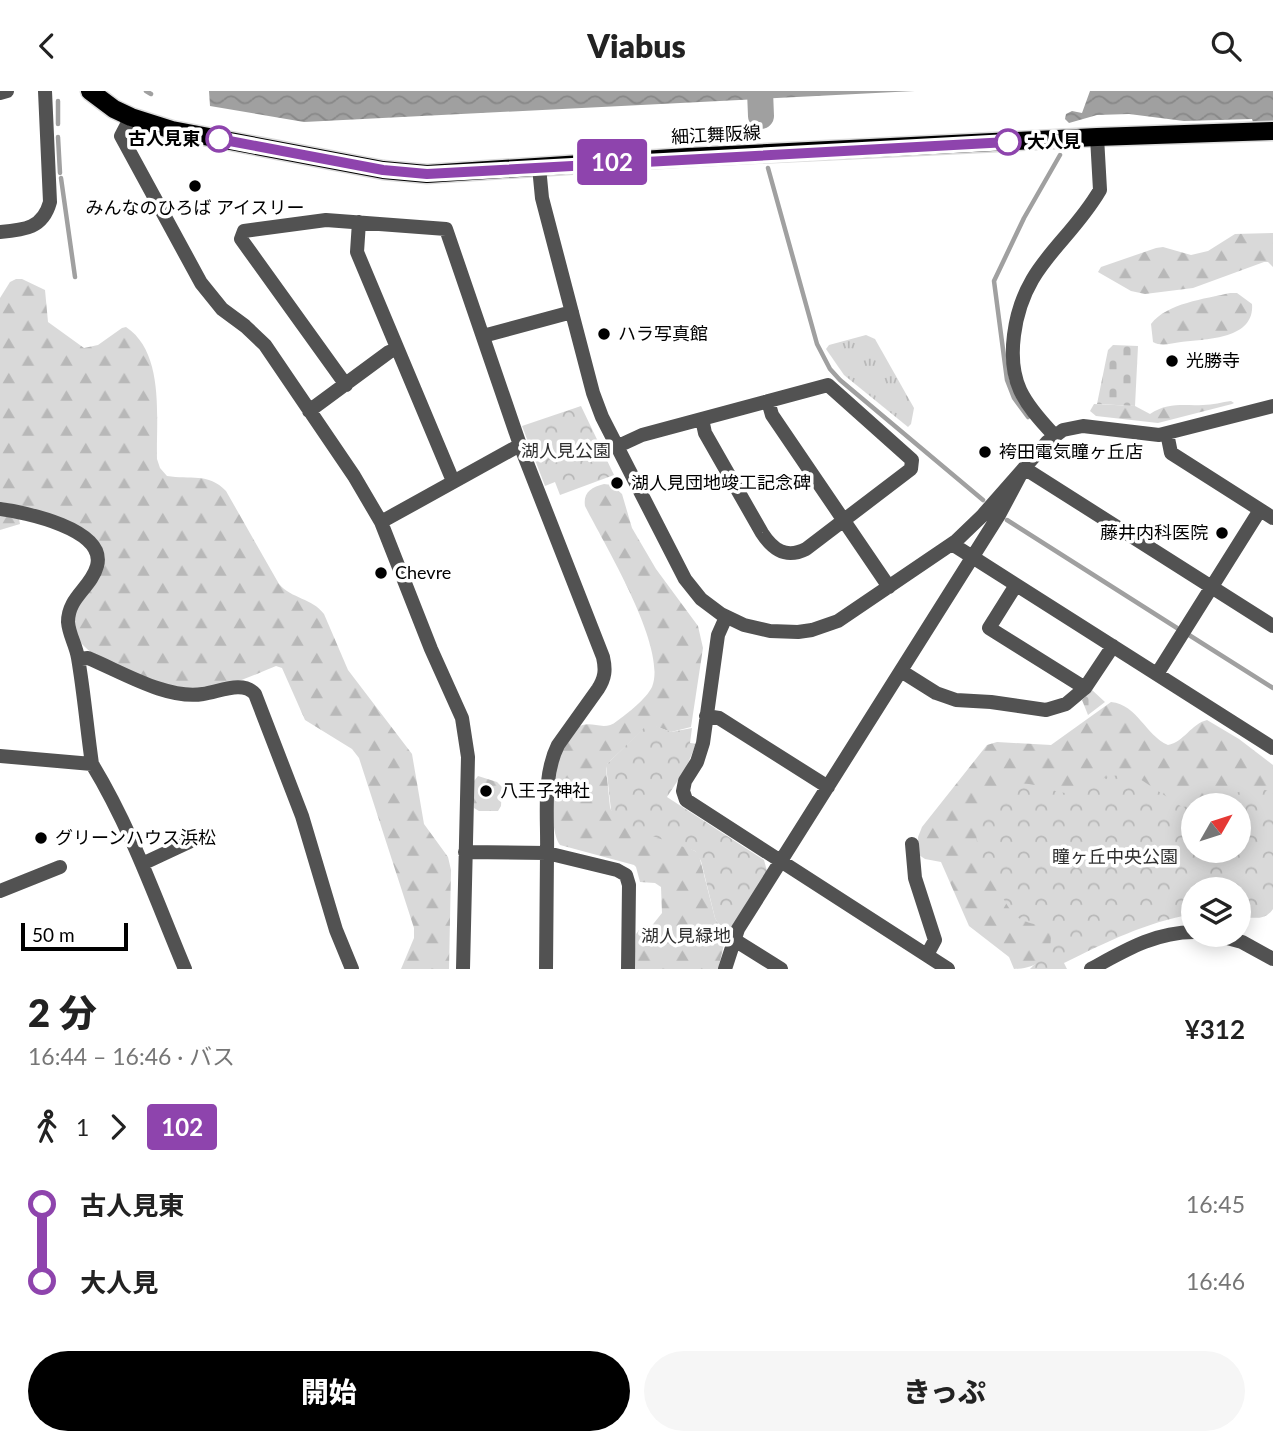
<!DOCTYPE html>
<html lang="ja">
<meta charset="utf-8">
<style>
:root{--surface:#fff;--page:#f6f6f6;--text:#222;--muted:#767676;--accent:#000}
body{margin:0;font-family:Lato,"Noto Sans JP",sans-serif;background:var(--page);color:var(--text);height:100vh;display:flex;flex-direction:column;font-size:26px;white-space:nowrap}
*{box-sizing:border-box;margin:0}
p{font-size:23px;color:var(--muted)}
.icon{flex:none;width:38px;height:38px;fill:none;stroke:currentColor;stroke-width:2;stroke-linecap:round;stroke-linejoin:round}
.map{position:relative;height:878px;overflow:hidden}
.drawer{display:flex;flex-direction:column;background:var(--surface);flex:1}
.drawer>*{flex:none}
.badge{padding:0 14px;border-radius:5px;font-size:24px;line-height:46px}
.needle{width:46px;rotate:51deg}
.controls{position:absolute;left:1181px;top:702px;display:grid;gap:14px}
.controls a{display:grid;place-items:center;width:70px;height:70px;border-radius:50%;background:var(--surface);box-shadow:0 4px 18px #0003;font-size:35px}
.scale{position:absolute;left:21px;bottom:18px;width:107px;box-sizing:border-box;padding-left:7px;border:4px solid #000;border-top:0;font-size:19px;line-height:24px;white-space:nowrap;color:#000;-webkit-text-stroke:5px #fff;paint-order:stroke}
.map>.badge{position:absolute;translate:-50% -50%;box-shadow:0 0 0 4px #fff}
.legs{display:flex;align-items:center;gap:10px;height:77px;padding:0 28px;font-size:23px}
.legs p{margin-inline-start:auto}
.summary{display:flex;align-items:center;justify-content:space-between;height:119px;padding:0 28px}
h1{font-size:38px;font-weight:800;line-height:52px}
.button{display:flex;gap:14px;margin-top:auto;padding:14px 28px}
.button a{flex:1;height:80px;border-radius:42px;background:var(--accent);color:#fff;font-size:28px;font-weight:800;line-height:80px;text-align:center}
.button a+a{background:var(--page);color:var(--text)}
ul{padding:0 28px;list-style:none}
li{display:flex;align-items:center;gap:24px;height:77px;font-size:26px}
li i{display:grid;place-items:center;width:10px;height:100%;margin:0 9px;background:currentColor}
li i::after{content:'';width:18px;height:18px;margin:-9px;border:5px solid;border-radius:50%;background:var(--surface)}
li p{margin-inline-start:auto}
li:first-child i{background:linear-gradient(#0000 50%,currentColor 0)}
li:last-child i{background:linear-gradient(currentColor 50%,#0000 0)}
header{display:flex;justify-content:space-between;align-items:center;height:91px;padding:0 28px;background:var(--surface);font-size:32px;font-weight:800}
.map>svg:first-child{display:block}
.grass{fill:url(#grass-tufts)}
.forest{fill:url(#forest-firs)}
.cemetery{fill:url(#cemetery-stones)}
.park{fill:url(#park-crowns)}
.water{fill:url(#water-waves)}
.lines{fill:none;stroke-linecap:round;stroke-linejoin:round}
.stream{stroke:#a0a0a0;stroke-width:4.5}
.river{stroke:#a0a0a0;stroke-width:26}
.major-casing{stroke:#dbdbdb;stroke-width:21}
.minor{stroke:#525252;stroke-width:14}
.major{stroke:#000;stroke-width:18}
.line-1-casing{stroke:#fff;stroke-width:16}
.line-1{stroke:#8e44ad;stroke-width:10}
.stop-1-dot{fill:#fff;stroke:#8e44ad;stroke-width:3.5}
.poi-dot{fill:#000;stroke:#fff;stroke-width:2.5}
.labels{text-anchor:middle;stroke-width:7;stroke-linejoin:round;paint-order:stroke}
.street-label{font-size:18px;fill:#000;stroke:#fff}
.stop-label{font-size:18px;font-weight:bold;fill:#000;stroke:#fff;text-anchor:end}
.poi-label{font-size:18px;fill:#000;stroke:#fff;text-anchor:start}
.park-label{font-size:18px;fill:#303030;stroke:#fff}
</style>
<header><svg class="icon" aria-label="back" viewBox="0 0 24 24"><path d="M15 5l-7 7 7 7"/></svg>Viabus<svg class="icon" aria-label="search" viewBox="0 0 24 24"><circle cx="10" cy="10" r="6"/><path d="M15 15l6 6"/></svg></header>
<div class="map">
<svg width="1273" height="878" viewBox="0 0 1273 878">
<defs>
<pattern id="grass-tufts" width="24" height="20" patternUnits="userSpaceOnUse" patternTransform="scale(1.75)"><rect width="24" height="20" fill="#d9d9d9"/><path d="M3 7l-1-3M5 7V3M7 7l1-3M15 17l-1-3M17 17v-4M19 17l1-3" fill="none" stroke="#b8b8b8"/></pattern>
<pattern id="forest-firs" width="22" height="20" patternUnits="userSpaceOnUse" patternTransform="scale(1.75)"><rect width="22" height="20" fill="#d9d9d9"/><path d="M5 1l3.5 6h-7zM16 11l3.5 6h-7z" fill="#b8b8b8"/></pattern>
<pattern id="cemetery-stones" width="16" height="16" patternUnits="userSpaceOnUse" patternTransform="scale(1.75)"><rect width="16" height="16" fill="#d9d9d9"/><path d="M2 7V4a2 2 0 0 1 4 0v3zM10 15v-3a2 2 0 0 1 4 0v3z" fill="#b8b8b8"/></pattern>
<pattern id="park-crowns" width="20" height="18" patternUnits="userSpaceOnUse" patternTransform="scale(1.75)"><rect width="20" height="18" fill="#d9d9d9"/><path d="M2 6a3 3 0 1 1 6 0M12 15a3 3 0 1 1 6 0" fill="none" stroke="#b8b8b8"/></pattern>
<pattern id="water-waves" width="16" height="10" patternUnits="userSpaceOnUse" patternTransform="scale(1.75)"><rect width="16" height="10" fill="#a0a0a0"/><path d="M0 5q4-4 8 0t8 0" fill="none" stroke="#888"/></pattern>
</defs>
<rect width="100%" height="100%" fill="#fff"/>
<!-- grass -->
<path class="grass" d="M866,244L875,248L914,317L911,333L908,336L844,284L826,258L829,254Z"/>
<!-- forest -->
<path class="forest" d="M1273,142V176L1268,171H1264L1193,197L1145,203L1131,200L1098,181L1101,176L1156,157L1163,156L1191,164L1208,160L1235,143Z
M16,188H22L45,199L48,231L84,257L98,254L122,237L126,236C165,262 156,327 157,368L160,377L167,385C190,389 208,381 226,400L279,493C292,508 312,507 324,523L348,579L412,663L424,733L448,766L451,779L449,878H401L414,847V837L359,667L352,658L305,629L282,577L276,575C251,585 226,598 199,598C189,598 176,597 167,595C151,591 95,568 85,556C80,552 76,544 75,537C71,511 96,498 103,476C117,435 26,415 0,411V207L10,191Z
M1230,202H1237L1252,213C1255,249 1204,248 1181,251C1171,252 1162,256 1153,251L1151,233C1167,212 1205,208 1230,202Z
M1231,310L1234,312L1232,313L1158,332L1096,325L1090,320L1094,313L1135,315L1150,323C1168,311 1183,315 1203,314C1213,314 1222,311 1231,310Z
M604,393L612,394L622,403L632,437L656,478L698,535L703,557L691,636L671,641L649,633L608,672L606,677L610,716L611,719L695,760L699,764L715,827L726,846L718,878H634L636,843L639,839L650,837L662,822L661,796L655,792L640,791L636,776L634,774L560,754C549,740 551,682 558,665C562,655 571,646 577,637C590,627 603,642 617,630C628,622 646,608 652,596C668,557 604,453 585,415C583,402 591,396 604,393Z
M0,424L19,428L20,433L0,439Z
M1111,611C1138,614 1145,644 1168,654C1184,651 1191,633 1207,629L1239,648L1273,674V724L1239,714H1194V798L1051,836C1051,842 1053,848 1052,854C1048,871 1029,878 1014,878L1009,866L969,835L941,771L925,768L919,764L918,746L922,736L987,654L997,651L1051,654Z
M478,685L497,691L502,696L501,715L498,720H479L474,717V690Z"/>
<!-- cemetery -->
<path class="cemetery" d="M1113,254L1138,255L1135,315L1097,313L1108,259Z
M1092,599L1105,611L1088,624L1082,609Z"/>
<!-- park -->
<path class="park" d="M581,315L614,384L560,404L555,391L545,395L522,335Z
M649,632L671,641L692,637L690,652L696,653L686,677L667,706L764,769L767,780L726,846L715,827L701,770L695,760L627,736L611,719L606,674Z
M1122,684L1134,685L1143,690L1182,716L1193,715L1194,760H1239V714H1202C1226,712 1250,686 1273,703V818C1265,830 1251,827 1239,825V798H1194L1193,823C1144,832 1109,850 1064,872L1067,878H1030C1050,858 1051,866 1051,836C1039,834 1026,833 1016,825C1007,817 1002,804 996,793C991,783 982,771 979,760C971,735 983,709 1006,697C1030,684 1049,704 1073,702C1084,701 1096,690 1107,686C1112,685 1117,684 1122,684Z"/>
<!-- water -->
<path class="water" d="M209,0H915L304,31L210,15Z
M1090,0H1273V30L1253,31L1252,28L1184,30L1129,23L1097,24L1069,32L1065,28L1066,23L1072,20L1082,22Z"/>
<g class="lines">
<!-- stream -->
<path class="stream" d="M146,0L151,3
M58,33V10
M58,46L60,82
M768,77L817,253L830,278L840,289L983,409
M61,87L75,186
M1028,326L1014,307L1007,289L994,190L1024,127L1060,64
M1007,429L1177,537
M1189,544L1273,597"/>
<!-- river -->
<path class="river" d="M760,0L761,25"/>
<!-- major casing -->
<g class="major-casing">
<path id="major" d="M90,0L114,18L131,26L172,39L383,79L427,83L688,66L1097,46L1273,40"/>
</g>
<!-- minor -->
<path class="minor" d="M0,2L7,0
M131,26L121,45L201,192L222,218L245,235L265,254L354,385L381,431L431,558L462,627L468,666L463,878
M539,76L542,107L593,302L602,326L685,488L701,508L721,523L744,534L770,540L798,541L812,539L838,530L956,450L982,425L1047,351L1063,339L1083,335L1159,344L1273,315
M359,131L357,161L453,390
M0,141C25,139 43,137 50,111L45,0
M483,245L572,221
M346,294L241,148L244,140L326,129L446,138L520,354L603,566C606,579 605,587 598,598L558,654C542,686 548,726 547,762L465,761
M768,310L772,324L889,496
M309,320L389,261L397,258
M1167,342L1171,362L1273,427
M1054,344C1023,311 1008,291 1014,244C1023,173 1068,154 1100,99L1097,46
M616,356L642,344L828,294L912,369L911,378L806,458C786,468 773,459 762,442L705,342L702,328
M0,418C24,421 107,438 97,475C91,497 68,506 68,531C69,544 76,554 78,567C84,602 87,638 92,673
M381,431L520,354
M952,453L1273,657
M1016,494L989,537L1085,597
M726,526L718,544L703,652L697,671L685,690L683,700L686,709L948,878
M79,568L88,567C122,581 167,609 203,603C219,601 243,589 255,603L302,725L336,839L352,878
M901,580L936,602L956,609L991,611L1046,619L1066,613L1085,597L1113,555
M1157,583L1260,419
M706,625L719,627L828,696
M0,665L92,673C131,737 156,809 185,878
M912,753L915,787L935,849L927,864
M142,773L202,745
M0,800L60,776
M1216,844L1242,851L1273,868
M733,848L781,878
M546,878L547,762L617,779L626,784L629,794L628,878
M725,878L738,838L999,424L1024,377L1273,535
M1091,878C1124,860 1155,841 1194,841"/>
<!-- major -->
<use href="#major" class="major"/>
</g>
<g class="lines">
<!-- line-1 casing -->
<g class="line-1-casing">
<path id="line-1" d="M219,48L383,79L427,83L1008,51"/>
</g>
<!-- line-1 -->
<use href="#line-1" class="line-1"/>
</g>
<!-- markers -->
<g class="stop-1-dot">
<circle cx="219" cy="48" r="12"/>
<circle cx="1008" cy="51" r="12"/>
</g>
<g class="poi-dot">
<circle cx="195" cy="95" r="7"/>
<circle cx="604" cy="243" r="7"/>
<circle cx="1172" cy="270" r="7"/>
<circle cx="985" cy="361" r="7"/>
<circle cx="617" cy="392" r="7"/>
<circle cx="1222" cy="442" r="7"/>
<circle cx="381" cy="482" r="7"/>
<circle cx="486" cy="700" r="7"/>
<circle cx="41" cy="747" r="7"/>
</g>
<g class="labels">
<!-- street labels -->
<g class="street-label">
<text transform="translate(716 44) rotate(-3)" y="6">細江舞阪線</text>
</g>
<!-- stop labels -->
<g class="stop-label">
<text x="200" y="54">古人見東</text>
<text x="1027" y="57" text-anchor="start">大人見</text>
</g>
<!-- poi labels -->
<g class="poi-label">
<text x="195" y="123" text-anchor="middle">みんなのひろば アイスリー</text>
<text x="618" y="249">ハラ写真館</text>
<text x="1186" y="276">光勝寺</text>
<text x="999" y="367">袴田電気瞳ヶ丘店</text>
<text x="631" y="398">湖人見団地竣工記念碑</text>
<text x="1208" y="448" text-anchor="end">藤井内科医院</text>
<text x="395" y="488">Chevre</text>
<text x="500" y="706">八王子神社</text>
<text x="55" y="753">グリーンハウス浜松</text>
</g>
<!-- park labels -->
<g class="park-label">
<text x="566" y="366">湖人見公園</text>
<text x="1115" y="772">瞳ヶ丘中央公園</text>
<text x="686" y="851">湖人見緑地</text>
</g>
</g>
</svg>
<div class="controls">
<a><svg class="needle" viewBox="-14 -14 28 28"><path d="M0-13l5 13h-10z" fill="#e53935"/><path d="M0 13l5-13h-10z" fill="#767676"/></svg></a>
<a><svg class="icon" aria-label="layers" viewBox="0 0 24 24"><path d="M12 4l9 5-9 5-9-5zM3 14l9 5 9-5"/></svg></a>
</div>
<div class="scale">50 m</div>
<b class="badge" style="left:612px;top:71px;background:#8e44ad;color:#fff">102</b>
</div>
<section class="drawer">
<div class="summary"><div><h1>2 分</h1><p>16:44 – 16:46 · バス</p></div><b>¥312</b></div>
<div class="legs"><svg class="icon" aria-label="walk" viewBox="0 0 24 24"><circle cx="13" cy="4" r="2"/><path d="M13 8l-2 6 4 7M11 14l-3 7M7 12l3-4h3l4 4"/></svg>1<svg class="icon" aria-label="forward" viewBox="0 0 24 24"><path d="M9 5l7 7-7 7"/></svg><b class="badge" style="background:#8e44ad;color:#fff">102</b></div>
<ul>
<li><i style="color:#8e44ad"></i><b>古人見東</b><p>16:45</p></li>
<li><i style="color:#8e44ad"></i><b>大人見</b><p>16:46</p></li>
</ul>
<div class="button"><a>開始</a><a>きっぷ</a></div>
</section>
